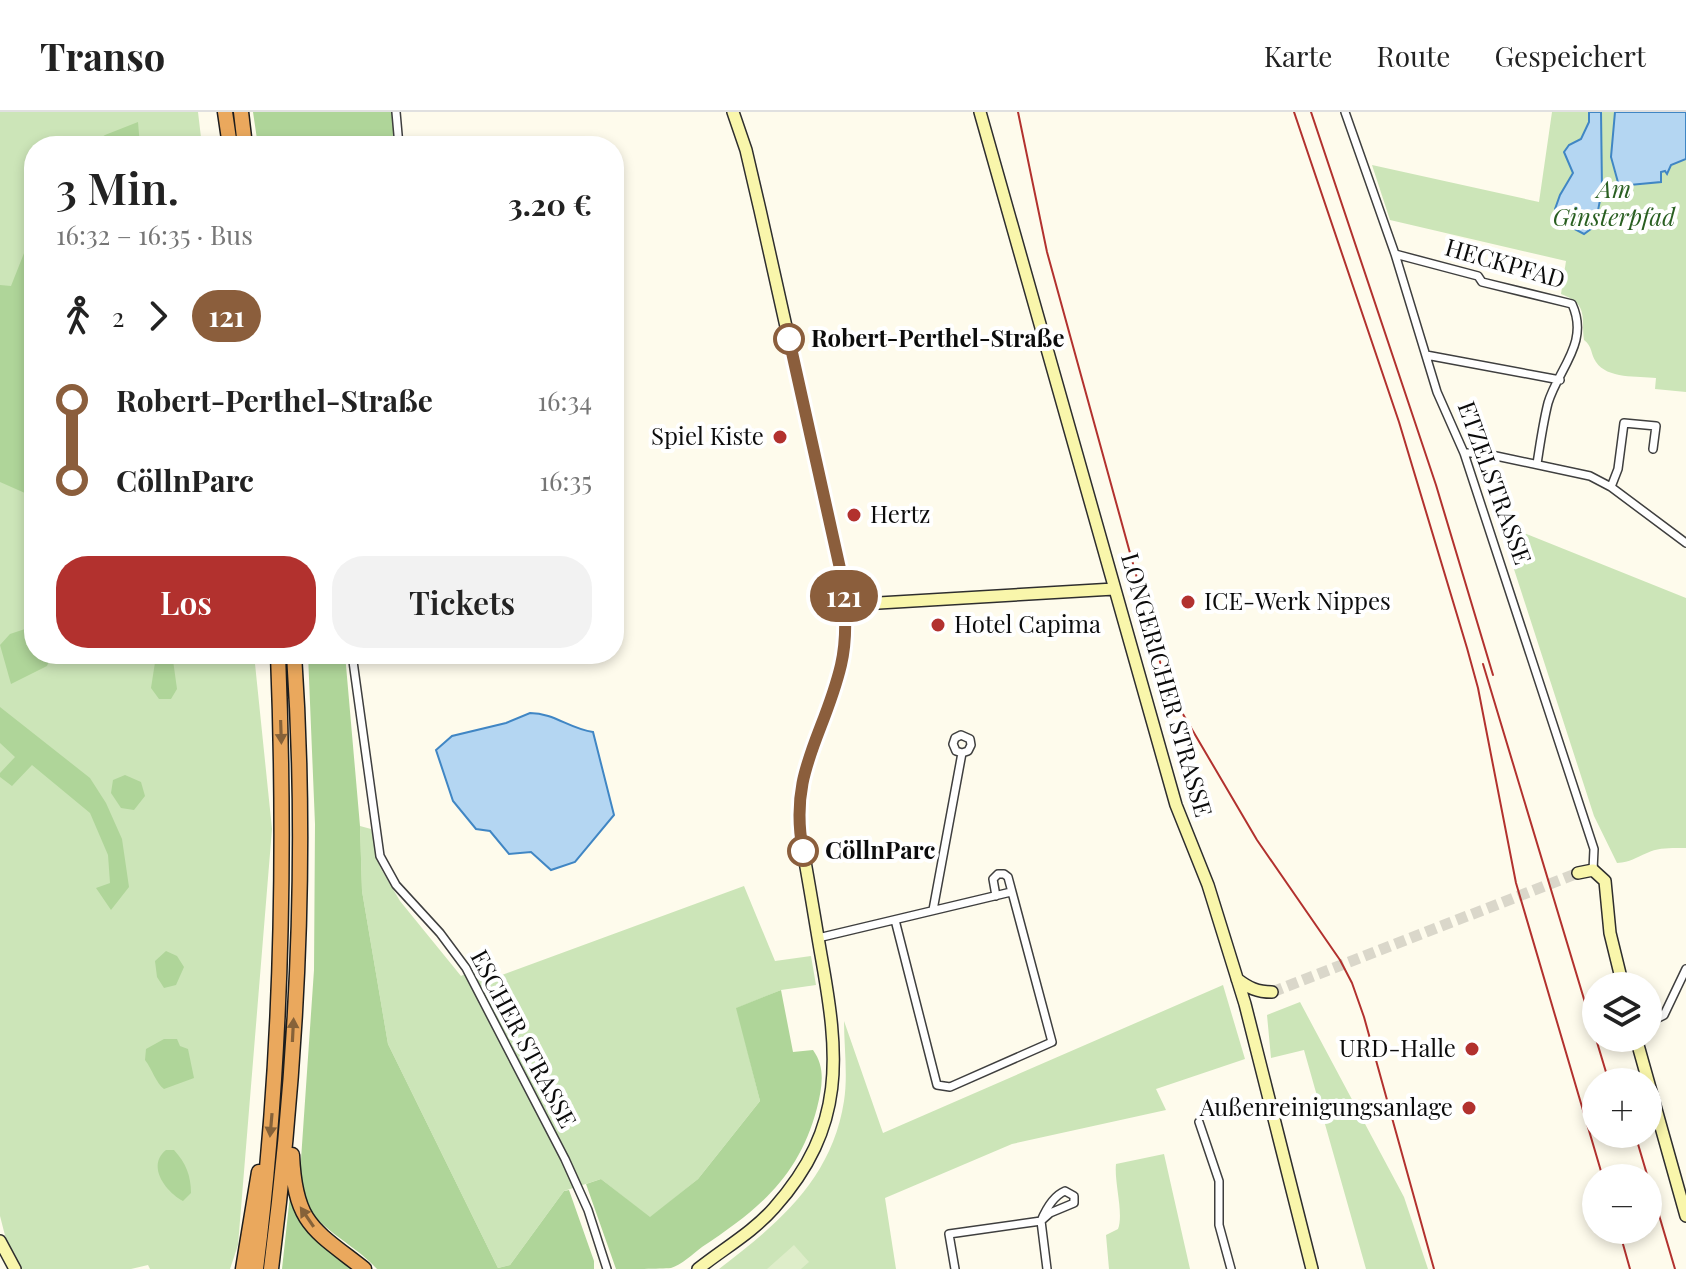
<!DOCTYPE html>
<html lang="de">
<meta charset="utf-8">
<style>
:root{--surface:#fff;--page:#f2f2f2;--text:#222;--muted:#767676;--line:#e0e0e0;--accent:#b2312e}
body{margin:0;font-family:"Playfair Display",serif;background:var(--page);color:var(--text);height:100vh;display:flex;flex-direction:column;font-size:30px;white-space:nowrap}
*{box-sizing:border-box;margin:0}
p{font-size:26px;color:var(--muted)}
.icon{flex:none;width:44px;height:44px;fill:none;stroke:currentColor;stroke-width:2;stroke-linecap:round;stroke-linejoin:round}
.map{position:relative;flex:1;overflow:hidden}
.panel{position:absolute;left:24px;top:24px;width:600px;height:528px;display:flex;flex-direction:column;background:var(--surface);border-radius:32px;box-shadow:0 4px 12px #0003}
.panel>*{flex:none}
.badge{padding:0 16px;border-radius:26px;font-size:28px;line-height:52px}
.controls{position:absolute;left:1582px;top:860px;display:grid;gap:16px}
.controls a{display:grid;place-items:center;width:80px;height:80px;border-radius:50%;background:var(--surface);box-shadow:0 4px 12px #0003;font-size:40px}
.map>.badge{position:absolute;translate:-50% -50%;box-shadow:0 0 0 4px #fff}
.legs{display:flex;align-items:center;gap:12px;height:88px;padding:0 32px;font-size:26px}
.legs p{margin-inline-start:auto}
.headline{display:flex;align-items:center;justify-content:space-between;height:136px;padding:0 32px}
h1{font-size:44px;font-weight:600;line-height:60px}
.cta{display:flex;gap:16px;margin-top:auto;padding:16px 32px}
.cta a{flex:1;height:92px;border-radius:32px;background:var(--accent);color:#fff;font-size:32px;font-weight:600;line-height:92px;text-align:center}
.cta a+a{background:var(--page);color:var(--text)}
ul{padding:0 32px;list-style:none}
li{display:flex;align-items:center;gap:28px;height:80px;font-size:30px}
li i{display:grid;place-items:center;width:12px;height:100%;margin:0 10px;background:currentColor}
li i::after{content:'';width:20px;height:20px;margin:-10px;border:6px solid;border-radius:50%;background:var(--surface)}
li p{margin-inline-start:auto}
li:first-child i{background:linear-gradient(#0000 50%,currentColor 0)}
li:last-child i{background:linear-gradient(currentColor 50%,#0000 0)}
header{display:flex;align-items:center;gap:48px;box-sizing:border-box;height:112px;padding:0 40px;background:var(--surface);border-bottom:2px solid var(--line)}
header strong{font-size:38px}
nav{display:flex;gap:44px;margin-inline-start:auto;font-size:28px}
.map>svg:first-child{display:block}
.green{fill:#cce5b8}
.forest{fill:#afd599}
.pitch{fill:#deedc9}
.water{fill:#b4d6f2;stroke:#4086c4;stroke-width:2}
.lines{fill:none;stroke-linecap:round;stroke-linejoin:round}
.secondary-tunnel{stroke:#dad7ca;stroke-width:11;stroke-dasharray:11 5.5;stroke-linecap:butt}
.street-casing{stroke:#3f3f3f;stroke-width:10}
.secondary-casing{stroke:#2e2e2e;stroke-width:14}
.highway-casing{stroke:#1d1d1d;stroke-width:17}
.street{stroke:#fff;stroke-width:7}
.secondary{stroke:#f9f6ab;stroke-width:11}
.highway{stroke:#eaa85d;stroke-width:14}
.rail{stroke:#b2312e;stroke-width:2}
.oneway{fill:#866239}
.line-1-casing{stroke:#fff;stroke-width:18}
.line-1{stroke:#8b5e3c;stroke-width:12}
.stop-1-dot{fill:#fff;stroke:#8b5e3c;stroke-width:4}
.poi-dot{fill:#b2312e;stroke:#fff;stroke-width:3}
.labels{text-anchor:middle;stroke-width:8;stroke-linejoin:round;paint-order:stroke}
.park-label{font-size:24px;font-style:italic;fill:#295f21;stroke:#fff}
.street-label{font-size:24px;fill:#0c0c0c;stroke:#fff}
.stop-label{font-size:24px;font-weight:bold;fill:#0c0c0c;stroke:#fff;text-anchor:start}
.poi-label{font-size:24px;fill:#0c0c0c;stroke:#fff;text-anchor:end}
</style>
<header>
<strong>Transo</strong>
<nav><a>Karte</a><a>Route</a><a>Gespeichert</a></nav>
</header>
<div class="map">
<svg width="1686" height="1157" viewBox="0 0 1686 1157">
<rect width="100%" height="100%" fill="#fefbec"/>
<!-- green -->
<path class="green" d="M0,0H198L202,34H34V542H254L272,717L238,1133L230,1157H150L148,1153L131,1157H20L9,1139L0,1104Z
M1552,0H1686V280L1655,277L1656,266C1638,264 1607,267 1596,250C1590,241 1593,235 1584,228C1581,205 1589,192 1561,182L1566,149L1390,108L1372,53L1539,90Z
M1499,411L1686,486V736C1673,736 1659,735 1647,741C1635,746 1631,750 1617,751L1594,704Z
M360,714L371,717L380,755L400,789L461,864L485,852L494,866L744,774L775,849L811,844L816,873L781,878L737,896L760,989L698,1067L650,1106L601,1067L564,1079L510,1153L498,1156L388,932L362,779Z
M1223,873L1245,947L1156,977L1166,998L1012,1032L885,1086L896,1157H719C778,1112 832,1067 844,989C848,964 844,934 844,909L883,1021Z
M1300,890L1404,1085L1428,1157H1366L1304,938L1271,946L1267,903Z
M1164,1042L1190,1157H1109L1106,1123L1118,1117C1124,1101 1114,1071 1116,1052Z"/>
<!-- forest -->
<path class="forest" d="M253,0H392L395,34H258Z
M138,10L140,34H88L105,23Z
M34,116V385L0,370V173L11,174Z
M28,516L34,518V542H50L51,544L47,554L11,572L0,533L10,522Z
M165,542L173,548L177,577L171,587H159L151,576L156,544Z
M308,542H345L360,714L362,779L388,932L498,1156L510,1153L564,1079L569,1078L594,1149V1157H377C358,1135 319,1117 307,1093C303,1084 303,1071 300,1062L314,858L315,712Z
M0,595L90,666L106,691L122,727L129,775L111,798L96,776L110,771L108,743L90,701L32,653L12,674L0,665V661L15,645L0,631Z
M125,663L141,670L145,684L134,698L121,696L111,681L113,668Z
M166,839L177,844L184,855L176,873L164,876L157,865L155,849Z
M781,878L793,940L813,938C826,956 822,975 817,996C799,1065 758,1098 702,1135C693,1142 681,1153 671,1156C660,1157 629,1157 616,1157L586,1072L601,1067L650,1105L698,1067L760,989L736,896Z
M164,927H177L180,934L188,937L194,966L164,977C156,971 152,957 145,948L146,937Z
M166,1038H174C186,1051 191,1064 191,1081L183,1089C166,1080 146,1054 166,1038Z
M290,1083L358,1157H282Z"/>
<!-- pitch -->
<path class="pitch" d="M794,1133L809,1150L801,1157H767Z"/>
<!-- water -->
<path class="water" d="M1589,0H1601L1602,78L1595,114L1584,122L1567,113L1555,97L1560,83L1573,61L1564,40L1569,33L1581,27L1589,10Z
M1615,0H1686V47L1671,53L1667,62L1665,59L1661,60V70L1619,74L1611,45Z
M530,601C554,601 570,617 593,620L614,703L575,750L551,758L531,740L509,742L490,719L476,717L453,689L436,638L452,624L506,611Z"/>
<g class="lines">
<!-- secondary-tunnel -->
<path class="secondary-tunnel" d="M1272,880L1578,761"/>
<!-- street casing -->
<g class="street-casing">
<path id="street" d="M396,0L399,34
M1345,0L1395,142L1437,280L1464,341L1594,737L1593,758
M1395,142L1478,164L1482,170L1572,192C1590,231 1558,257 1548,291C1543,311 1540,332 1537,352
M1426,243L1560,268
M1464,341H1482L1590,364L1611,375L1686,431
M1611,375L1618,357L1624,311L1656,314L1653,337
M352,542L380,744L396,773L440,821L466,856L565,1047L588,1098L607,1157
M933,798L962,641L968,639L971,633L970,627L961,623L955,626L953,632L956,639L962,641
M895,808L937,973L950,975L1052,930L1008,765L1004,762H998L993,767L996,784
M818,826L1011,780
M1648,911L1664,903L1686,857
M1199,1010L1219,1069V1113L1231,1157
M1065,1079L1074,1084V1091L1050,1101L1041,1109C1046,1097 1053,1084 1065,1079Z
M955,1157L949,1122L1041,1109L1047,1157"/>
</g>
<!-- secondary casing -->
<g class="secondary-casing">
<path id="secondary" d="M980,0L1176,693L1208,773L1245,892L1312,1157
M845,493L1114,477
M1578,761L1593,758L1605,769L1610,821L1623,874
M1237,867C1249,876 1257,880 1272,880
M1636,926L1686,1104
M0,1129L15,1157
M698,1157C723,1137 753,1120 774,1096C847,1014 839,943 821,843C814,803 808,763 800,723C793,659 826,613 841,554C848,523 845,492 841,461L760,98L746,38L733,0"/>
</g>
<!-- highway casing -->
<g class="highway-casing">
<path id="highway" d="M225,0L230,34
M241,0L245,34
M292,1043C295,1112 313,1117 364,1157
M243,1157L259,1060
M256,1157C282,953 286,747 278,542
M271,1157C297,954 308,746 294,542"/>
</g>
<!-- street -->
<use href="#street" class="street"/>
<!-- secondary -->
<use href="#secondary" class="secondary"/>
<!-- highway -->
<use href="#highway" class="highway"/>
<!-- rail -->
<path class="rail" d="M1018,0L1047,140L1162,557L1177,592L1257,728L1340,848L1352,871L1364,905L1434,1157
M1294,0L1399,310L1467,536L1478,576L1516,771L1603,1066
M1311,0L1436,373L1493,563
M1483,552L1609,970
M1635,1022L1675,1157
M1619,1118L1630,1157"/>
</g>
<!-- one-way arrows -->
<defs><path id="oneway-solid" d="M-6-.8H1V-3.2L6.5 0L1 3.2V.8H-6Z" transform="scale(2)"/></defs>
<g class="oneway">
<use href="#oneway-solid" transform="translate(281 620) rotate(88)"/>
<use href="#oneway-solid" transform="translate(293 918) rotate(-87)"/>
<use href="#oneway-solid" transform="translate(271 1013) rotate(95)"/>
<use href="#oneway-solid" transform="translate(307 1105) rotate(-124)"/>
</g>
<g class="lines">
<!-- line-1 casing -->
<g class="line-1-casing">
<path id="line-1" d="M789,227L841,461C845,491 848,523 841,553C824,625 788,660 803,739"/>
</g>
<!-- line-1 -->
<use href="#line-1" class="line-1"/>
</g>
<!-- markers -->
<g class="stop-1-dot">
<circle cx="789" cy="227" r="14"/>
<circle cx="803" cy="739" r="14"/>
</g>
<g class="poi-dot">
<circle cx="780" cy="325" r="8"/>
<circle cx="854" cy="403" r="8"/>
<circle cx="1188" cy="490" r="8"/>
<circle cx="938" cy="513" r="8"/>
<circle cx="1472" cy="937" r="8"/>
<circle cx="1469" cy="996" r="8"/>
</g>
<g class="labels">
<!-- park labels -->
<g class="park-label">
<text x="1614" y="86">Am<tspan x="1614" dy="28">Ginsterpfad</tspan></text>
</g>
<!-- street labels -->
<g class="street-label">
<text transform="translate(1505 152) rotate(16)" y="8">HECKPFAD</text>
<text transform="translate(1494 371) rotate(70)" y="8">ETZELSTRASSE</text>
<text transform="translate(1166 573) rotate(74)" y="8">LONGERICHER STRASSE</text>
<text transform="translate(523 927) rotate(62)" y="8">ESCHER STRASSE</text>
</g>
<!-- stop labels -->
<g class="stop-label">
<text x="811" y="235">Robert-Perthel-Straße</text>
<text x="825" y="747">CöllnParc</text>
</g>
<!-- poi labels -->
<g class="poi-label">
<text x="764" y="333">Spiel Kiste</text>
<text x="870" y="411" text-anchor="start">Hertz</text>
<text x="1204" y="498" text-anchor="start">ICE-Werk Nippes</text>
<text x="954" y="521" text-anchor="start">Hotel Capima</text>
<text x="1456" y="945">URD-Halle</text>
<text x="1453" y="1004">Außenreinigungsanlage</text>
</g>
</g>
</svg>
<div class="controls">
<a><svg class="icon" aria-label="layers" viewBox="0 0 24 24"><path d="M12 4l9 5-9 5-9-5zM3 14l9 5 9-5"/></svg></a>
<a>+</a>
<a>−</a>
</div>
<b class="badge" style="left:844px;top:484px;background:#8b5e3c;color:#fff">121</b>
<section class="panel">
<div class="headline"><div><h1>3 Min.</h1><p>16:32 – 16:35 · Bus</p></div><b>3.20 €</b></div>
<div class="legs"><svg class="icon" aria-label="walk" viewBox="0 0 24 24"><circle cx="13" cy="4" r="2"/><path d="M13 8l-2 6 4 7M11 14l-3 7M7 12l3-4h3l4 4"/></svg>2<svg class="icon" aria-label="forward" viewBox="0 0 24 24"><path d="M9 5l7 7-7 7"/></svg><b class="badge" style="background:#8b5e3c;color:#fff">121</b></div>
<ul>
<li><i style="color:#8b5e3c"></i><b>Robert-Perthel-Straße</b><p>16:34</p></li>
<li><i style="color:#8b5e3c"></i><b>CöllnParc</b><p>16:35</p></li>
</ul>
<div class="cta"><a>Los</a><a>Tickets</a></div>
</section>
</div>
